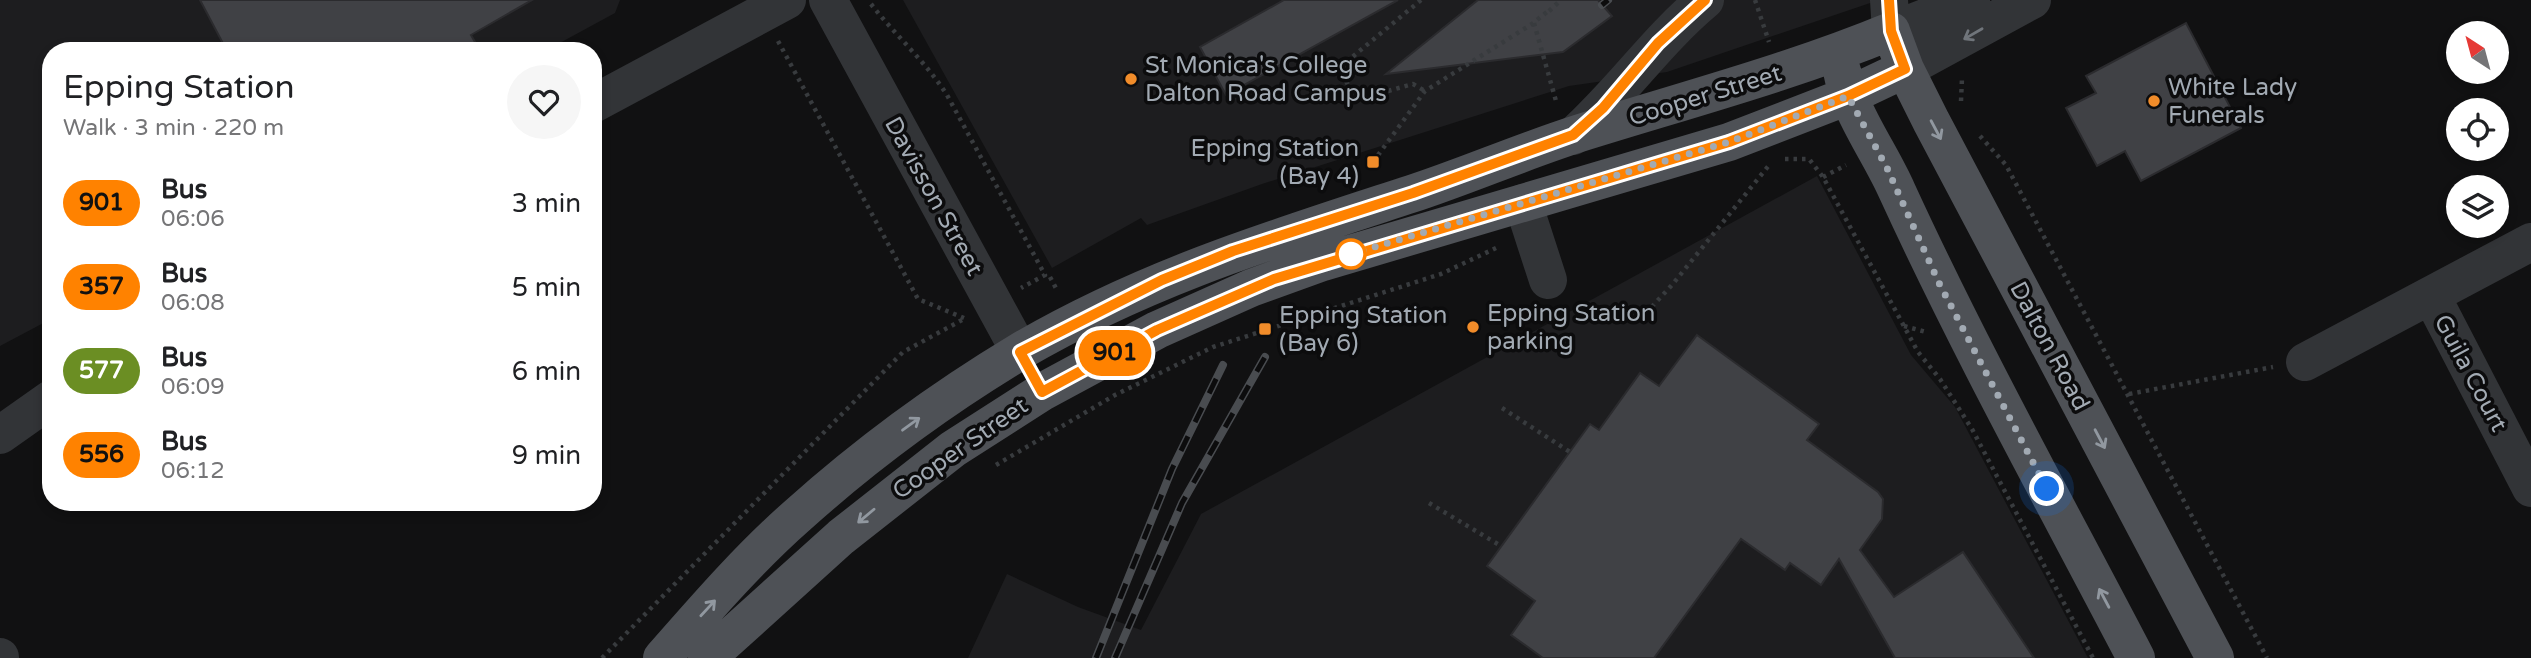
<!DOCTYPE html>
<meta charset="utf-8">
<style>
:root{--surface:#fff;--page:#f6f6f6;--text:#202124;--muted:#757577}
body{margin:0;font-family:"Varela Round",sans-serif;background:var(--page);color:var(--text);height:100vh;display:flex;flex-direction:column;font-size:26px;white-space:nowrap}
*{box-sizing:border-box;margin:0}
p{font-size:23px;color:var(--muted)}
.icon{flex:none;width:38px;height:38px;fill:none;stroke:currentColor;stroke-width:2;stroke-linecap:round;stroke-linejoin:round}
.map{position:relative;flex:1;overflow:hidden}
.side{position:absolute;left:42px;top:42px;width:560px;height:469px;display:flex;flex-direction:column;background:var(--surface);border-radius:28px;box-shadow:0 4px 10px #0003}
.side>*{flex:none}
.badge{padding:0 14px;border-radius:23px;font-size:24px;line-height:46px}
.needle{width:46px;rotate:324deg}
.fabs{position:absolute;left:2446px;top:21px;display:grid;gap:14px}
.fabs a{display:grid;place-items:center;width:63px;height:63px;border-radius:50%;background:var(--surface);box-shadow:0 4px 10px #0003;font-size:35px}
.you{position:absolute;width:35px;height:35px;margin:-18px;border:5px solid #fff;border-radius:50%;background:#1a73e8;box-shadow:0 0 0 10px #1a73e833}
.map>.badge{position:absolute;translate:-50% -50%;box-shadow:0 0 0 4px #fff}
.round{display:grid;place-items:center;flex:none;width:74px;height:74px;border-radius:37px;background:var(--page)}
.overview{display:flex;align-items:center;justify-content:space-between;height:119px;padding:0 21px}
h1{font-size:33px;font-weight:600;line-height:52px}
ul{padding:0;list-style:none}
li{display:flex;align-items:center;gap:21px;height:84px;padding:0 21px}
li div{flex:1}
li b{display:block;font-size:26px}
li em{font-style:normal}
li .badge{min-width:77px;font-weight:700;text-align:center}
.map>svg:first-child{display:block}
.built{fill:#1d1d1f}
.building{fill:#404145;stroke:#2b2b2e;stroke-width:2}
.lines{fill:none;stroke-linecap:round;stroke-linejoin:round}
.path{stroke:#383b3e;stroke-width:4.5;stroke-dasharray:3.5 5;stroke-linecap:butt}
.minor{stroke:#323437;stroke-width:38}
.major{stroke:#4e5156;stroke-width:38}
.rail-casing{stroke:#494c50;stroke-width:8}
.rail{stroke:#0c0c0d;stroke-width:5;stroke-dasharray:16;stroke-linecap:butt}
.oneway{stroke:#70757b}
.oneway2{stroke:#9198a0}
.line-casing{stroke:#fff;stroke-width:16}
.line{stroke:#ff8200;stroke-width:10}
.walk{stroke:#a2aab3;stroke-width:7;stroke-dasharray:0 12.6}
.poi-dot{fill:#f18c2a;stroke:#0c0c0d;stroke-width:2.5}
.stop-dot{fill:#fff;stroke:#ff8200;stroke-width:3.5}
.labels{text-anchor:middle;stroke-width:7;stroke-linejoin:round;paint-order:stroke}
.poi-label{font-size:24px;fill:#a2aab3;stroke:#0c0c0d;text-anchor:start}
.street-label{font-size:24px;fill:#a2aab3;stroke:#0c0c0d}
</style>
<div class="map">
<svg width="2531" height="658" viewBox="0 0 2531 658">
<rect width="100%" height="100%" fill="#111112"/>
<!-- built -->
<path class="built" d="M0,0H620L615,13L545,51H51V319L0,346Z
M903,0H1879L1667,72L1569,86L1262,184L1147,225L1141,218L1052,268Z
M1817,176L1911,355L1955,407L2088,658H968L1007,574L1078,607L1141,630L1201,514Z"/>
<!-- building -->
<path class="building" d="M200,0H532L471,35L475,42L460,51H227Z
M1284,0H1398L1226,95L1200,47Z
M1478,0H1598L1612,16L1563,52L1386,74Z
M2186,23L2241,128L2141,181L2125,151L2097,166L2066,108L2096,93L2086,76Z
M1697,335L1819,424L1807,440L1878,492L1883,499L1882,519L1860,550L1894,597L1963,552L2034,658H1895L1839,559L1821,585L1790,563L1785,570L1741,539L1654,658H1543L1511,635L1535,601L1487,566L1590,424L1599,430L1640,373L1659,386Z"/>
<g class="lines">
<!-- path -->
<path class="path" d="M1421,0L1345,63L1341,72L1352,92L1363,98L1413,84L1425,91
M1755,0L1769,42
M871,4C895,35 926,62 947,95L1045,275L1021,288
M1549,11L1561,0
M1534,23L1556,101
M778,41L918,299L964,318
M1961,101L1962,78
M1980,136L2006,165L2267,658
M1785,159H1809L1823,177L1918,352L1940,379L1972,429L2093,658
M1373,162L1425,91L1532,24L1548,11
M1823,177L1846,165
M1050,277L1058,292
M1646,313L1672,285L1770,164
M1904,326L1926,332
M2129,394L2273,367
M1502,408L1570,452
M996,465L1115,395L1213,347L1441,274L1496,248
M1429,503L1501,546
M602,658L903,352L962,320"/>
<!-- minor -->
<path class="minor" d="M828,0L1020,352
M1889,0L1891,31L1971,0
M1905,69L2032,0
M593,104L787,0
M1573,136C1621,93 1656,41 1705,0
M1523,203L1548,280
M2431,295L2531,488
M2305,362L2531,242
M0,435L51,399
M0,657V658"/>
<!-- major -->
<path class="major" d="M1842,71C1850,114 1880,152 1897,191C1970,350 2055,503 2136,658
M662,658C705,609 749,558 798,515C866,454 941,399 1019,352C1145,278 1273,239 1411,194C1466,176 1521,152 1577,134C1682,101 1789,73 1891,31L1905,69L1931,121L2215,658
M707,658L841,537L953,449L1042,392L1157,330L1251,288L1323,262L1729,142L1848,96L1905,69"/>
<!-- rail casing -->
<g class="rail-casing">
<path id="rail" d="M1602,5L1608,0
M1096,658L1172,469L1223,365
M1115,658L1182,503L1265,357"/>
</g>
<!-- rail -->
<use href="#rail" class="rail"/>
</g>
<!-- one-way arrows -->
<defs><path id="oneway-shaft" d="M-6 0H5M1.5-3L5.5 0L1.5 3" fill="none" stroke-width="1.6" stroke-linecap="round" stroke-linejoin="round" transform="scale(1.75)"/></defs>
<use class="oneway" href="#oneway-shaft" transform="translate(1973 34) rotate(150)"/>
<g class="oneway2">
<use href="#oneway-shaft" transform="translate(1936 130) rotate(62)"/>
<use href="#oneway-shaft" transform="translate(911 424) rotate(-36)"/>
<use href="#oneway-shaft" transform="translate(2100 439) rotate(62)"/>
<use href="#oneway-shaft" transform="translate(866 516) rotate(140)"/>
<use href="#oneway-shaft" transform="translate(2104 598) rotate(-118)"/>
<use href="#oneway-shaft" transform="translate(708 608) rotate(-47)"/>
</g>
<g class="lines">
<!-- line casing -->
<g class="line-casing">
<path id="line" d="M1705,0L1658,43L1603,108L1573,135L1413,193L1233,251L1162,280L1020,352L1042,392L1157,330L1274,279L1729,142L1848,96L1905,69L1891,31L1889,0"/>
</g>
<!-- line -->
<use href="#line" class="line"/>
<!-- walk -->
<path class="walk" d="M1351,254L1729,142L1848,96L1887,168L1939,283L2047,489"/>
</g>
<!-- markers -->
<g class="poi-dot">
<circle cx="1131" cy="79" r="7"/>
<circle cx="2154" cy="101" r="7"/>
<rect x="1366" y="155" width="14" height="14" rx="3.5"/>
<circle cx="1473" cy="327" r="7"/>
<rect x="1258" y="322" width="14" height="14" rx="3.5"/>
</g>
<circle class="stop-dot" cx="1351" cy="254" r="14"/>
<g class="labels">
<!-- poi labels -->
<g class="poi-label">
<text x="1145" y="73">St Monica's College<tspan x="1145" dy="28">Dalton Road Campus</tspan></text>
<text x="2168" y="95">White Lady<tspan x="2168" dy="28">Funerals</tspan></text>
<text x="1359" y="156" text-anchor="end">Epping Station<tspan x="1359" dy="28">(Bay 4)</tspan></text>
<text x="1487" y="321">Epping Station<tspan x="1487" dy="28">parking</tspan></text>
<text x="1279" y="323">Epping Station<tspan x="1279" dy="28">(Bay 6)</tspan></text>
</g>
<!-- street labels -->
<g class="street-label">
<text transform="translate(1705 95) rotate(-17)" y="8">Cooper Street</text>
<text transform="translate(934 196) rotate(61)" y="8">Davisson Street</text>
<text transform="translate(2050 346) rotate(62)" y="8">Dalton Road</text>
<text transform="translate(2471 373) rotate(62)" y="8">Guila Court</text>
<text transform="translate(960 448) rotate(-35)" y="8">Cooper Street</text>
</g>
</g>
</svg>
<div class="fabs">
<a><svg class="needle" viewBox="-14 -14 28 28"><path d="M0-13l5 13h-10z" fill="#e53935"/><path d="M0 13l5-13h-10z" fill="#757577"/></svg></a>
<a><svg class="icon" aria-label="locate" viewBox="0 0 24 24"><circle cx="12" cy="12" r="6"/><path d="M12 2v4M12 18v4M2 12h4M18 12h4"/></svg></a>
<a><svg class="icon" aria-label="layers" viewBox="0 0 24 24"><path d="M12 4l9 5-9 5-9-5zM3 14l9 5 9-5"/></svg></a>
</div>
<div class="you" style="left:2047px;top:489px"></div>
<b class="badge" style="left:1115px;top:353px;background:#ff8200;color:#111">901</b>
<section class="side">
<div class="overview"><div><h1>Epping Station</h1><p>Walk · 3 min · 220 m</p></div><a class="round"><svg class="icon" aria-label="heart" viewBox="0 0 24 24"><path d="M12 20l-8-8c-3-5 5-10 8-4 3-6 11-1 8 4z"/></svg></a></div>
<ul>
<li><span class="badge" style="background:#ff8200;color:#111">901</span><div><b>Bus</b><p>06:06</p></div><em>3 min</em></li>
<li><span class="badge" style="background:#ff8200;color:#111">357</span><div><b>Bus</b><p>06:08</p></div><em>5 min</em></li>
<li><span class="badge" style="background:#6b8e23;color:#fff">577</span><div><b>Bus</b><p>06:09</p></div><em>6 min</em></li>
<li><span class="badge" style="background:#ff8200;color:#111">556</span><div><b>Bus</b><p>06:12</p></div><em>9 min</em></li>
</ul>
</section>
</div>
